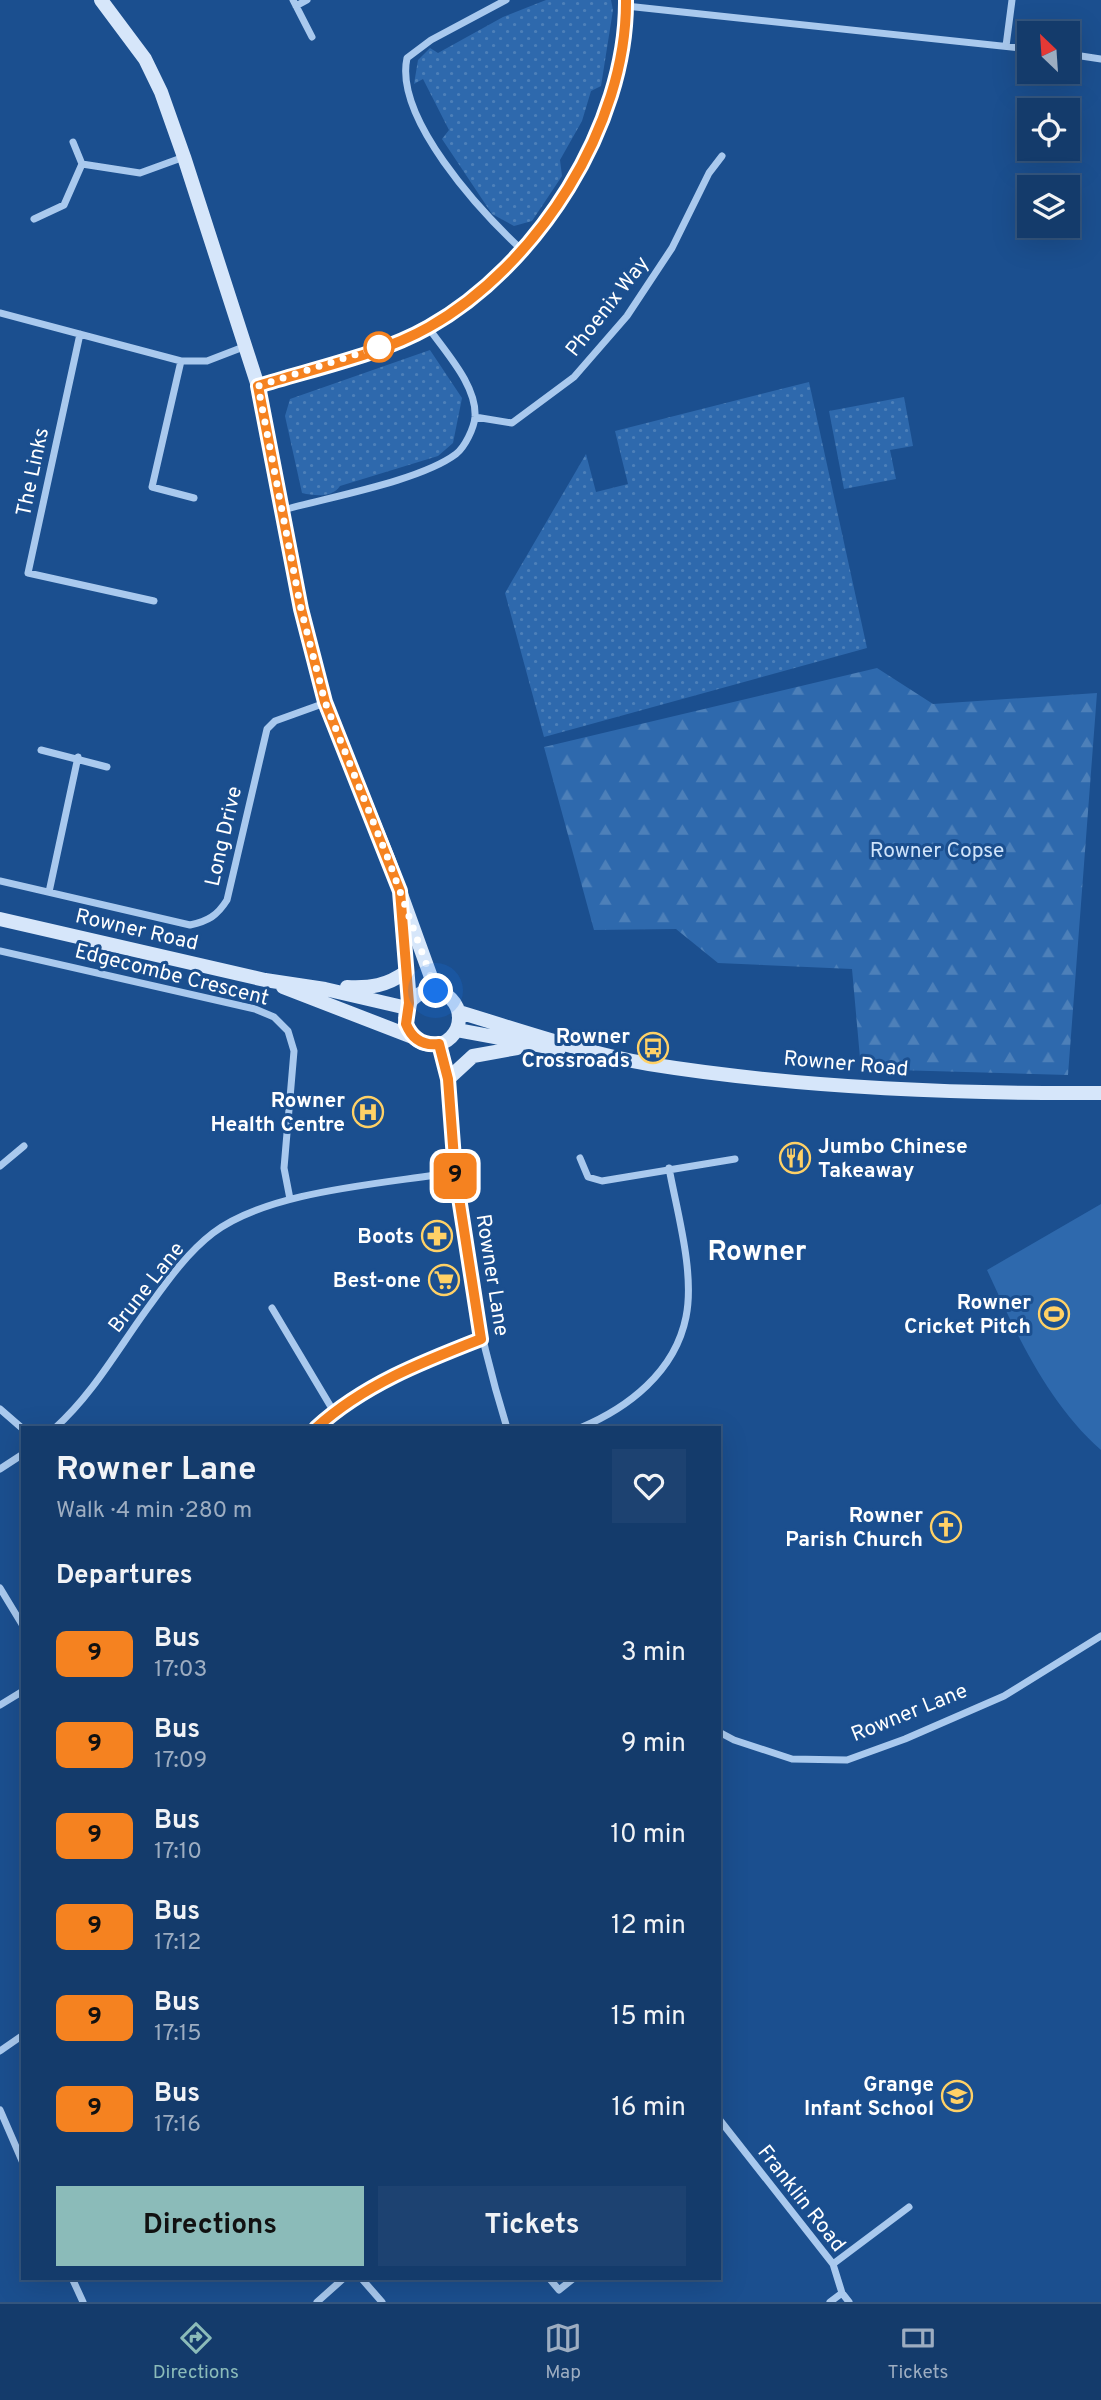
<!DOCTYPE html>
<meta charset="utf-8">
<style>
:root{--surface:#143b6b;--page:#1d4271;--text:#f1f3f6;--muted:#9dadc1;--line:#33557e;--accent:#8bbbb9}
body{margin:0;font-family:Overpass,sans-serif;background:var(--page);color:var(--text);height:100vh;display:flex;flex-direction:column;font-size:26px;white-space:nowrap}
*{box-sizing:border-box;margin:0}
p{font-size:23px;color:var(--muted)}
.icon{flex:none;width:38px;height:38px;fill:none;stroke:currentColor;stroke-width:2;stroke-linecap:round;stroke-linejoin:round}
.map{position:relative;flex:1;overflow:hidden}
.panel{position:absolute;left:21px;top:1426px;width:700px;height:854px;display:flex;flex-direction:column;background:var(--surface);border-radius:0px;box-shadow:0 7px 28px #0002,0 0 0 2px var(--line)}
.panel>*{flex:none}
.badge{padding:0 14px;border-radius:10px;font-size:24px;line-height:46px}
.needle{width:46px;rotate:335deg}
.buttons{position:absolute;left:1017px;top:21px;display:grid;gap:14px}
.buttons a{display:grid;place-items:center;width:63px;height:63px;border-radius:0px;background:var(--surface);box-shadow:0 7px 28px #0002,0 0 0 2px var(--line);font-size:35px}
.you{position:absolute;width:35px;height:35px;margin:-18px;border:5px solid #fff;border-radius:50%;background:#1a73e8;box-shadow:0 0 0 10px #1a73e833}
.map>.badge{position:absolute;translate:-50% -50%;box-shadow:0 0 0 4px #fff}
h2{padding:0 35px;font-size:26px;line-height:63px}
.round{display:grid;place-items:center;flex:none;width:74px;height:74px;border-radius:0px;background:var(--page)}
.summary{display:flex;align-items:center;justify-content:space-between;height:119px;padding:0 35px}
h1{font-size:33px;font-weight:700;line-height:52px}
.cta{display:flex;gap:14px;margin-top:auto;padding:14px 35px}
.cta a{flex:1;height:80px;border-radius:0px;background:var(--accent);color:#111;font-size:28px;font-weight:700;line-height:80px;text-align:center}
.cta a+a{background:var(--page);color:var(--text)}
ul{padding:0;list-style:none}
li{display:flex;align-items:center;gap:21px;height:91px;padding:0 35px}
li div{flex:1}
li b{display:block;font-size:26px}
li em{font-style:normal}
li .badge{min-width:77px;font-weight:700;text-align:center}
.tabs{display:flex;justify-content:space-around;align-items:center;height:98px;border-top:2px solid var(--line);background:var(--surface);font-size:19px;color:var(--muted)}
.tabs a{display:grid;justify-items:center;gap:4px}
.tabs .active{color:var(--accent)}
.map>svg:first-child{display:block}
.green{fill:url(#green-dots)}
.forest{fill:url(#forest-firs)}
.pitch{fill:#2e69ad}
.lines{fill:none;stroke-linecap:round;stroke-linejoin:round}
.street{stroke:#a9c9ee;stroke-width:7}
.secondary{stroke:#d6e6fa;stroke-width:14}
.line-casing{stroke:#fff;stroke-width:16}
.line{stroke:#f58220;stroke-width:10}
.walk{stroke:#fff;stroke-width:7;stroke-dasharray:0 12.6}
.stop-dot{fill:#fff;stroke:#f58220;stroke-width:3.5}
.labels{text-anchor:middle;stroke-width:6;stroke-linejoin:round;paint-order:stroke}
.street-label{font-size:21px;fill:#fff;stroke:#1b4f8f}
.park-label{font-size:21px;fill:#cfe3fa;stroke:#1b4f8f}
.poi-label{font-size:21px;font-weight:bold;fill:#fff;stroke:#1b4f8f;text-anchor:end}
.district-label{font-size:28px;font-weight:bold;fill:#fff;stroke:#1b4f8f}
</style>
<div class="map">
<svg width="1101" height="2302" viewBox="0 0 1101 2302">
<defs>
<pattern id="green-dots" width="8" height="8" patternUnits="userSpaceOnUse" patternTransform="scale(1.75)"><rect width="8" height="8" fill="#2e69ad"/><path d="M2 2h.1M6 6h.1" fill="none" stroke="#4d80b9" stroke-width="1.8" stroke-linecap="round"/></pattern>
<pattern id="forest-firs" width="22" height="20" patternUnits="userSpaceOnUse" patternTransform="scale(1.75)"><rect width="22" height="20" fill="#2e69ad"/><path d="M5 1l3.5 6h-7zM16 11l3.5 6h-7z" fill="#4d80b9"/></pattern>
</defs>
<rect width="100%" height="100%" fill="#1b4f8f"/>
<!-- green -->
<path class="green" d="M546,0H611L613,10L601,86L591,91L582,121L560,160L562,176L532,221L514,226L492,214L442,139L449,130L423,79L414,84L418,60L430,48L438,53L503,17Z
M430,350L462,398L453,443L438,456L340,486C332,498 315,496 302,493L285,416L290,399Z
M809,382L867,648L544,737L505,593L586,454L596,492L628,484L615,431Z
M904,397L913,446L890,450L896,479L844,489L829,411Z"/>
<!-- forest -->
<path class="forest" d="M877,668L933,704L1097,693L1068,1075L861,1069L852,969L718,963L676,929L594,930L544,747Z"/>
<!-- pitch -->
<path class="pitch" d="M1101,1204V1450C1047,1402 1017,1335 987,1270Z"/>
<g class="lines">
<!-- street -->
<path class="street" d="M293,0L312,37
M506,0L431,40L407,58C394,118 480,211 522,250
M296,6L307,0
M626,6L1029,49
M1006,46L1012,0
M1068,54L1101,59
M82,164L140,173L184,157
M34,219L64,205L82,164L73,142
M0,313L181,361H207L246,346
M80,334L28,573L154,601
M181,361L152,487L194,498
M258,386C314,368 377,356 429,327C537,267 628,125 626,0
M475,417L512,423L574,377L627,316L672,248L709,173L722,156
M283,510C329,497 420,481 456,454C465,447 474,428 475,417C477,385 445,352 428,327
M41,750L107,767
M0,881L190,925C208,921 217,916 227,900L267,729L275,721L325,703
M49,892L78,757
M0,951L255,1009L274,1017L288,1031L294,1051L284,1168L290,1199
M439,1044C453,1085 450,1128 455,1171C464,1258 481,1344 507,1428
M580,1158L588,1177L602,1181L735,1159
M0,1166L24,1146
M272,1308L334,1412
M0,1409L23,1429
M55,1428C94,1393 119,1347 150,1305C168,1280 188,1252 213,1233C270,1190 384,1184 455,1172
M316,1428C363,1385 422,1362 481,1339
M580,1428C628,1408 675,1372 686,1317C695,1273 677,1212 669,1168
M0,1469L23,1454
M0,1588L23,1626
M0,1705L23,1691
M719,1732L734,1740L792,1759L847,1760L905,1739L1004,1696L1101,1636
M0,2051L23,2035
M0,2110L23,2163
M719,2119L833,2264L842,2293L849,2302
M833,2264L909,2207
M72,2278L83,2302
M361,2278L382,2302
M549,2278L559,2290L574,2278
M317,2302L344,2278
M830,2302L842,2293"/>
<!-- secondary -->
<path class="secondary" d="M101,0L145,59L161,92L184,157L258,386L301,609L325,703L389,861L436,991
M401,910L409,1003
M0,919L265,980L325,989L407,1008
M283,987L415,1038
M347,987C371,988 386,986 406,972
M405 1018a27 27 0 1 1 54 0a27 27 0 1 1-54 0Z
M459,1012C522,1031 585,1053 649,1064C798,1088 951,1094 1101,1093
M457,1030L559,1049
M448,1079L473,1056L517,1048"/>
</g>
<g class="lines">
<!-- line casing -->
<g class="line-casing">
<path id="line" d="M316,1428C363,1385 422,1362 481,1339L455,1172L448,1079L439,1044C423,1046 412,1039 406,1024L409,1003L400,891L325,702L301,609L258,386C312,369 380,355 429,327C537,266 627,126 626,0"/>
</g>
<!-- line -->
<use href="#line" class="line"/>
<!-- walk -->
<path class="walk" d="M379,347L258,386L301,609L325,702L389,861L436,991"/>
</g>
<!-- icons -->
<defs>
<g id="bus-ring" transform="scale(1.575)"><circle r="9.5" fill="#1b4f8f" stroke="#ffd166" stroke-width="1.5"/><path d="M-5-6H5V4H4V6H2V4H-2V6H-4V4H-5ZM-3.5-4V0h7V-4ZM-3.5 1.2v1.5H-2V1.2ZM2 1.2v1.5H3.5V1.2Z" fill="#ffd166"/></g>
<g id="hospital-ring" transform="scale(1.575)"><circle r="9.5" fill="#1b4f8f" stroke="#ffd166" stroke-width="1.5"/><path d="M-5-5h3v3.5h4V-5h3V5h-3V1.5h-4V5h-3Z" fill="#ffd166"/></g>
<g id="restaurant-ring" transform="scale(1.575)"><circle r="9.5" fill="#1b4f8f" stroke="#ffd166" stroke-width="1.5"/><path d="M-5-6h1v4h1v-4h1v4h1v-4h1v5L-1.5 .5V6h-2V.5L-5-1ZM5-6V6H3V1.5H1.5Q1.5-4 5-6Z" fill="#ffd166"/></g>
<g id="pharmacy-ring" transform="scale(1.575)"><circle r="9.5" fill="#1b4f8f" stroke="#ffd166" stroke-width="1.5"/><path d="M-2-6h4v4h4v4h-4v4h-4v-4h-4v-4h4Z" fill="#ffd166"/></g>
<g id="supermarket-ring" transform="scale(1.575)"><circle r="9.5" fill="#1b4f8f" stroke="#ffd166" stroke-width="1.5"/><path d="M-6-5.5h2.5l.6 2H6L4.5 2H-2.5L-4.4-4H-6ZM-1.5 3.2a1.3 1.3 0 1 0 .1 0ZM3 3.2a1.3 1.3 0 1 0 .1 0Z" fill="#ffd166"/></g>
<g id="stadium-ring" transform="scale(1.575)"><circle r="9.5" fill="#1b4f8f" stroke="#ffd166" stroke-width="1.5"/><path d="M0-5a6.5 5 0 1 0 0 10a6.5 5 0 1 0 0-10ZM-3.5-1.8h7v3.6h-7Z" fill="#ffd166"/></g>
<g id="church-ring" transform="scale(1.575)"><circle r="9.5" fill="#1b4f8f" stroke="#ffd166" stroke-width="1.5"/><path d="M-1.2-6h2.4v3.5h3.3v2.4h-3.3V6h-2.4V-.1h-3.3v-2.4h3.3Z" fill="#ffd166"/></g>
<g id="school-ring" transform="scale(1.575)"><circle r="9.5" fill="#1b4f8f" stroke="#ffd166" stroke-width="1.5"/><path d="M0-5L7-2L0 1L-7-2ZM-4 1L0 2.5L4 1V4Q0 6-4 4Z" fill="#ffd166"/></g>
</defs>
<g fill-rule="evenodd">
<use href="#bus-ring" x="653" y="1048"/>
<use href="#hospital-ring" x="368" y="1112"/>
<use href="#restaurant-ring" x="795" y="1158"/>
<use href="#pharmacy-ring" x="437" y="1236"/>
<use href="#supermarket-ring" x="444" y="1280"/>
<use href="#stadium-ring" x="1054" y="1314"/>
<use href="#church-ring" x="946" y="1527"/>
<use href="#school-ring" x="957" y="2096"/>
</g>
<!-- markers -->
<circle class="stop-dot" cx="379" cy="347" r="14"/>
<g class="labels">
<!-- street labels -->
<g class="street-label">
<text transform="translate(607 306) rotate(-52)" y="7">Phoenix Way</text>
<text transform="translate(32 472) rotate(-78)" y="7">The Links</text>
<text transform="translate(223 836) rotate(-77)" y="7">Long Drive</text>
<text transform="translate(137 929) rotate(13)" y="7">Rowner Road</text>
<text transform="translate(172 974) rotate(14)" y="7">Edgecombe Crescent</text>
<text transform="translate(846 1063) rotate(5)" y="7">Rowner Road</text>
<text transform="translate(493 1275) rotate(81)" y="7">Rowner Lane</text>
<text transform="translate(146 1287) rotate(-52)" y="7">Brune Lane</text>
<text transform="translate(909 1712) rotate(-22)" y="7">Rowner Lane</text>
<text transform="translate(802 2198) rotate(52)" y="7">Franklin Road</text>
</g>
<!-- park labels -->
<g class="park-label">
<text x="937" y="857">Rowner Copse</text>
</g>
<!-- poi labels -->
<g class="poi-label">
<text x="630" y="1043">Rowner<tspan x="630" dy="24">Crossroads</tspan></text>
<text x="345" y="1107">Rowner<tspan x="345" dy="24">Health Centre</tspan></text>
<text x="818" y="1153" text-anchor="start">Jumbo Chinese<tspan x="818" dy="24">Takeaway</tspan></text>
<text x="414" y="1243">Boots</text>
<text x="421" y="1287">Best-one</text>
<text x="1031" y="1309">Rowner<tspan x="1031" dy="24">Cricket Pitch</tspan></text>
<text x="923" y="1522">Rowner<tspan x="923" dy="24">Parish Church</tspan></text>
<text x="934" y="2091">Grange<tspan x="934" dy="24">Infant School</tspan></text>
</g>
<!-- district labels -->
<g class="district-label">
<text x="757" y="1260">Rowner</text>
</g>
</g>
</svg>
<div class="buttons">
<a><svg class="needle" viewBox="-14 -14 28 28"><path d="M0-13l5 13h-10z" fill="#e53935"/><path d="M0 13l5-13h-10z" fill="#9dadc1"/></svg></a>
<a><svg class="icon" aria-label="locate" viewBox="0 0 24 24"><circle cx="12" cy="12" r="6"/><path d="M12 2v4M12 18v4M2 12h4M18 12h4"/></svg></a>
<a><svg class="icon" aria-label="layers" viewBox="0 0 24 24"><path d="M12 4l9 5-9 5-9-5zM3 14l9 5 9-5"/></svg></a>
</div>
<div class="you" style="left:436px;top:991px"></div>
<b class="badge" style="left:455px;top:1176px;background:#f58220;color:#111">9</b>
<section class="panel">
<div class="summary"><div><h1>Rowner Lane</h1><p>Walk · 4 min · 280 m</p></div><a class="round"><svg class="icon" aria-label="heart" viewBox="0 0 24 24"><path d="M12 20l-8-8c-3-5 5-10 8-4 3-6 11-1 8 4z"/></svg></a></div>
<h2>Departures</h2>
<ul>
<li><span class="badge" style="background:#f58220;color:#111">9</span><div><b>Bus</b><p>17:03</p></div><em>3 min</em></li>
<li><span class="badge" style="background:#f58220;color:#111">9</span><div><b>Bus</b><p>17:09</p></div><em>9 min</em></li>
<li><span class="badge" style="background:#f58220;color:#111">9</span><div><b>Bus</b><p>17:10</p></div><em>10 min</em></li>
<li><span class="badge" style="background:#f58220;color:#111">9</span><div><b>Bus</b><p>17:12</p></div><em>12 min</em></li>
<li><span class="badge" style="background:#f58220;color:#111">9</span><div><b>Bus</b><p>17:15</p></div><em>15 min</em></li>
<li><span class="badge" style="background:#f58220;color:#111">9</span><div><b>Bus</b><p>17:16</p></div><em>16 min</em></li>
</ul>
<div class="cta"><a>Directions</a><a>Tickets</a></div>
</section>
</div>
<nav class="tabs">
<a class="active"><svg class="icon" aria-label="directions" viewBox="0 0 24 24"><path d="M12 3l9 9-9 9-9-9zM9 14v-3h6M13 9l2 2-2 2"/></svg>Directions</a>
<a><svg class="icon" aria-label="map" viewBox="0 0 24 24"><path d="M3 6l6-2 6 2 6-2v14l-6 2-6-2-6 2zM9 4v14M15 6v14"/></svg>Map</a>
<a><svg class="icon" aria-label="tickets" viewBox="0 0 24 24"><path d="M3 7h18v10H3zM15 7v10"/></svg>Tickets</a>
</nav>
